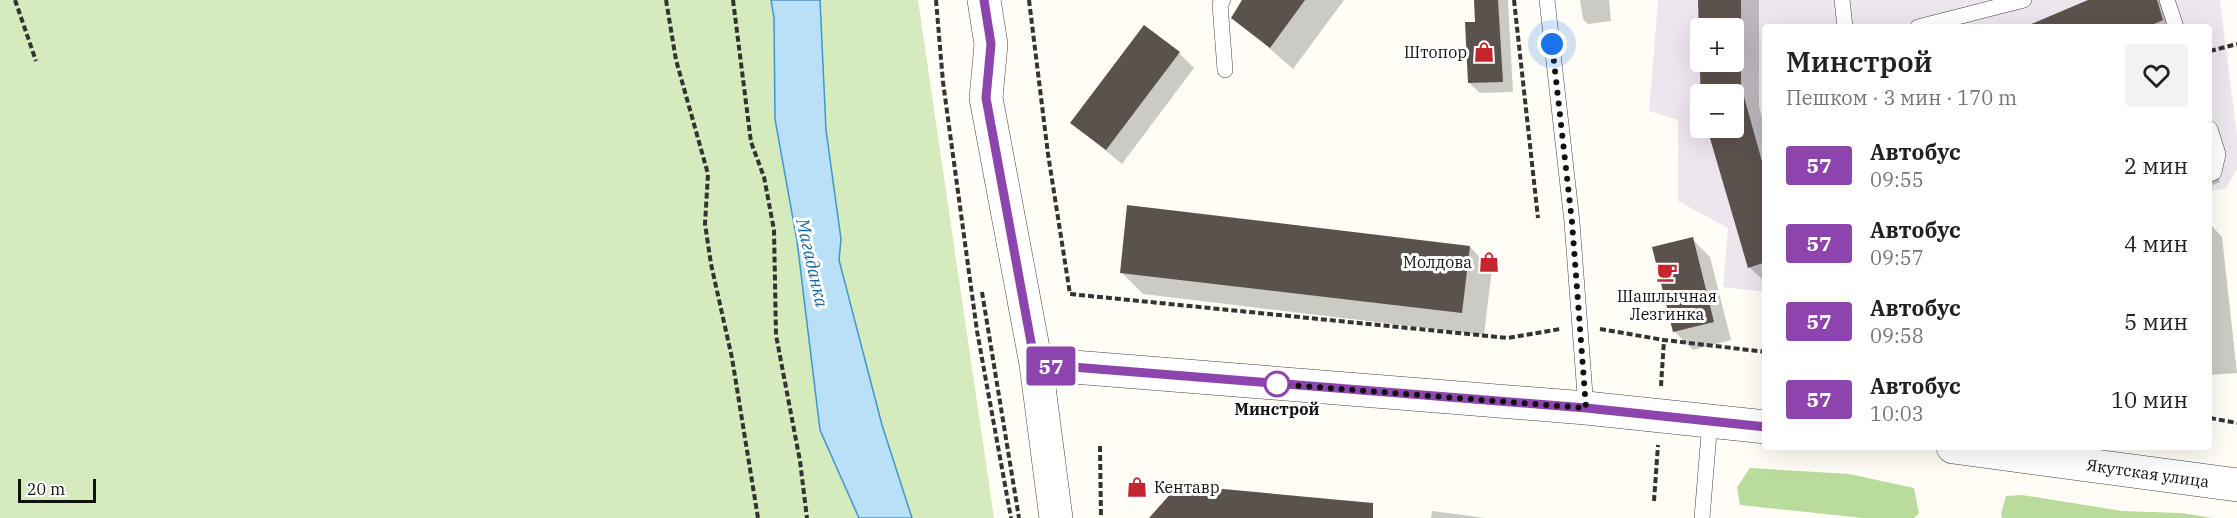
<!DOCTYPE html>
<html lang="ru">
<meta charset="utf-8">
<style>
:root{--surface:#fff;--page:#f2f2f2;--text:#202124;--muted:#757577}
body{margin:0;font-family:"IBM Plex Serif",serif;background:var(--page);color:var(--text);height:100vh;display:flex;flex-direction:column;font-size:22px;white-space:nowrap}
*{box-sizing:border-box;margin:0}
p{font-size:20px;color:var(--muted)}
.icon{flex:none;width:33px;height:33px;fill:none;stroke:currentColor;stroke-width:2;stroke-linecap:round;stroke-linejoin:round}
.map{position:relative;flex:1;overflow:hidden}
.side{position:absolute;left:1762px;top:24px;width:450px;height:426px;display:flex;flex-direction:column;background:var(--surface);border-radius:6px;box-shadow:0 6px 24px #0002}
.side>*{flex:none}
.badge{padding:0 12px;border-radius:4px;font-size:21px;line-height:39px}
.fabs{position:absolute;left:1690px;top:18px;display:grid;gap:12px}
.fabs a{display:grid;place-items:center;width:54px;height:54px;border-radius:6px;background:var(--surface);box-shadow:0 6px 24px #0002;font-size:30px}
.scale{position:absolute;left:18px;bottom:15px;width:78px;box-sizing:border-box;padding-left:6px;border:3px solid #111;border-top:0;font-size:16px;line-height:21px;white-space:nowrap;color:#111;-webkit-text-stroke:4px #fff;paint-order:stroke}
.you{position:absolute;width:30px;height:30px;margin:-15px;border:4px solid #fff;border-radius:50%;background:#1a73e8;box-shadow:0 0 0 9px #1a73e833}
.map>.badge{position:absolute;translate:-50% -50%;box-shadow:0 0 0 3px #fff}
.round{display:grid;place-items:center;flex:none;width:63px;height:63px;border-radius:6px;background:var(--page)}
.summary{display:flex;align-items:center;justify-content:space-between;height:102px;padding:0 24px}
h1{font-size:28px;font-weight:600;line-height:45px}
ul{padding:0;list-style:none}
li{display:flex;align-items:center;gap:18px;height:78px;padding:0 24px}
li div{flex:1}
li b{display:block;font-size:22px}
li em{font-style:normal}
li .badge{min-width:66px;font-weight:700;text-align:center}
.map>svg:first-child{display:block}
.industrial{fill:#eee6ef;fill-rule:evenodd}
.green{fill:#d5ebbd}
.forest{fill:#b9dc9c}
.water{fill:#b9e0f7;stroke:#3f96cf;stroke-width:1.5}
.shadow{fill:#0003;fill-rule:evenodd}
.building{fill:#5a524d;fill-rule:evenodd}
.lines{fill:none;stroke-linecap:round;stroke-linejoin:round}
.service-casing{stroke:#444;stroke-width:16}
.tertiary-casing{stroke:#444;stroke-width:34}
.path{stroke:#333;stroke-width:4;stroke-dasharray:6 3;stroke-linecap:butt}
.service{stroke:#fff;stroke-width:15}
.tertiary{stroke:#fff;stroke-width:33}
.line-casing{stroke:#fff;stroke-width:14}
.line{stroke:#8e44ad;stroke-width:9}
.walk{stroke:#111;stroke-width:6;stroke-dasharray:0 10.8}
.stop-dot{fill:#fff;stroke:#8e44ad;stroke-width:3}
.labels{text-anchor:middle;stroke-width:6;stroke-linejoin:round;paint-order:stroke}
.poi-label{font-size:16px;fill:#111;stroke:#fff;text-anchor:end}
.stop-label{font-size:16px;font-weight:bold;fill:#111;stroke:#fff}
.street-label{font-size:16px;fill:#111;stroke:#fff}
.water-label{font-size:18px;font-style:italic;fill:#1768a6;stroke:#fff}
</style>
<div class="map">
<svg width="2237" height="518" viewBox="0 0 2237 518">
<rect width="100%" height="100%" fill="#fffdf5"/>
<!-- industrial -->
<path class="industrial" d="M1658,0H2220L2237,136V169L2226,188L2210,191V27H1766L1765,292L1723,287L1728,228L1678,201V120L1649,111ZM1701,28H1734V62H1701ZM1701,94H1734V128H1701Z"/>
<!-- green -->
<path class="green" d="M0,0H918L994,518H0Z"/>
<!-- forest -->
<path class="forest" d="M1750,468L1849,474L1914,488L1919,513L1914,518H1863L1740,505L1737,487Z
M2022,495L2122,511L2181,513L2213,518H2002L2001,514L2006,496Z"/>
<!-- water -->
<path class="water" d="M771,0H820L826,130L841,239L839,260L882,425L912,518H859L820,430L797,241L775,119L774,18Z"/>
<!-- shadow -->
<path class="shadow" d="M1244,0H1344L1293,69L1233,16Z
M1476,0H1508L1513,92L1480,93L1469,83L1477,23Z
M1580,0H1609L1611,21L1588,24L1583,19Z
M1699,0H1759V106L1766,131V283L1749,267L1709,128H1734V94H1701V99ZM1701,28H1734V62H1701Z
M2091,0H2171L2177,27H2028Z
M1179,53L1194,68L1122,164L1072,123Z
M2210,156L2220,182L2210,186Z
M2210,224L2222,237L2237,373L2210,375Z
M1692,239L1710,257L1731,340L1693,350L1674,331Z
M1470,247L1492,269L1484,335L1143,294L1121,272Z
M1432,511L1486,518H1431Z"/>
<!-- building -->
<path class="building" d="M1242,0H1305L1270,48L1231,18Z
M1474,0H1498L1503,82L1468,83L1465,22H1475Z
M1698,0H1741V86L1766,176V262L1748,268L1707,128H1734V94H1701V106ZM1701,28H1734V62H1701Z
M2088,0H2157L2163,20L2147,27H2024Z
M1144,25L1180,52L1106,150L1070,123Z
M1127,205L1470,246L1462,313L1120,273Z
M1693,237L1714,322L1673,332L1652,247Z
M1193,489H1223L1373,503V518H1149L1173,491Z"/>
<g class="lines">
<!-- service casing -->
<g class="service-casing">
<path id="service" d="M1223,0L1220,4L1225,70
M1547,0L1572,222L1586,408
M1842,0L1845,27
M2167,0L2176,27
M1918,27L2024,0
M2210,129L2218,154L2214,172L2210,174
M1702,518L1710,421"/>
</g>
<!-- tertiary casing -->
<g class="tertiary-casing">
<path id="tertiary" d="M984,0L991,44L986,98L1036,364L1056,518
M1036,364L1586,408L1766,427
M1953,447L2237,485"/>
</g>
<!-- path -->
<path class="path" d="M15,0L36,61
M666,0L676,60L708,174L705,224L711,264L732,358L758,518
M733,0L751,142L764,177L774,230L776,335L800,461L807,518
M936,0L943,82L977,331L1011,518
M1029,0L1048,154L1070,294L1508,338L1560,329
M1514,0L1538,218
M2210,51L2237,44
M982,292L1019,518
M1600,329L1664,340L1766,352
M1661,386L1664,340
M2210,418L2237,423
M1100,446L1101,518
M1654,501L1658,445"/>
<!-- service -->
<use href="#service" class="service"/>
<!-- tertiary -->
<use href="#tertiary" class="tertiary"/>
</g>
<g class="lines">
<!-- line casing -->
<g class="line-casing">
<path id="line" d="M984,0L991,44L986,98L1035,364L1586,408L1766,427"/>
</g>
<!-- line -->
<use href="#line" class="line"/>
<!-- walk -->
<path class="walk" d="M1277,384L1586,408L1572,222L1552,44"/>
</g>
<!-- icons -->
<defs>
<g id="shop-bare" transform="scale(1.62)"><path d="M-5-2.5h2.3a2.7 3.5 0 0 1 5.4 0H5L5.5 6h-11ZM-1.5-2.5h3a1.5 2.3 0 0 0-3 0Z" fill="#c4262e" stroke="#fff" stroke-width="2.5" paint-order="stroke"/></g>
<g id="cafe-bare" transform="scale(1.62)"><path d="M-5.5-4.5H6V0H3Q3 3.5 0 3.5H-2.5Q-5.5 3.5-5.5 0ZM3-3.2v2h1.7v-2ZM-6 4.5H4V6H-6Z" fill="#c4262e" stroke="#fff" stroke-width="2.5" paint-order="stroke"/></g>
</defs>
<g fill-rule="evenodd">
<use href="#shop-bare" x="1484" y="52"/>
<use href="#shop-bare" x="1489" y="262"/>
<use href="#cafe-bare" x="1667" y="272"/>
<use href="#shop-bare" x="1137" y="487"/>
</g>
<!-- markers -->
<circle class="stop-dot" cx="1277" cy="384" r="12"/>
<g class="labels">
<!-- poi labels -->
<g class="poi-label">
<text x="1467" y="58">Штопор</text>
<text x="1472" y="268">Молдова</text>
<text x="1667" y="302" text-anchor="middle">Шашлычная<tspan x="1667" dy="18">Лезгинка</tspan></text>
<text x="1154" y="493" text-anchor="start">Кентавр</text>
</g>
<!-- stop labels -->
<g class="stop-label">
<text x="1277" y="415">Минстрой</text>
</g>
<!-- street labels -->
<g class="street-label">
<text transform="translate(2148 473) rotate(8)" y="6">Якутская улица</text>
</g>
<!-- water labels -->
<g class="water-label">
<text transform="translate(812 263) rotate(77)" y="6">Магаданка</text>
</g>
</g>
</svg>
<div class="fabs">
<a>+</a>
<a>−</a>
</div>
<div class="scale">20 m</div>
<div class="you" style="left:1552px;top:44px"></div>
<b class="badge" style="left:1051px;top:366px;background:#8e44ad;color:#fff">57</b>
<section class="side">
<div class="summary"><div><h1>Минстрой</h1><p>Пешком · 3 мин · 170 m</p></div><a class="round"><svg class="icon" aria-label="heart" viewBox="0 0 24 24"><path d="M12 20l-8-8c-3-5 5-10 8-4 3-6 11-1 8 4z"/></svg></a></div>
<ul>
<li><span class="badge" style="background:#8e44ad;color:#fff">57</span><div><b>Автобус</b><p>09:55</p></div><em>2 мин</em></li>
<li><span class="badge" style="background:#8e44ad;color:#fff">57</span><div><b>Автобус</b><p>09:57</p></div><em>4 мин</em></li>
<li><span class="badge" style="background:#8e44ad;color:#fff">57</span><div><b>Автобус</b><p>09:58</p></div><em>5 мин</em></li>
<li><span class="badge" style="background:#8e44ad;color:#fff">57</span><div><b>Автобус</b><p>10:03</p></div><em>10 мин</em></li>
</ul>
</section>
</div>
